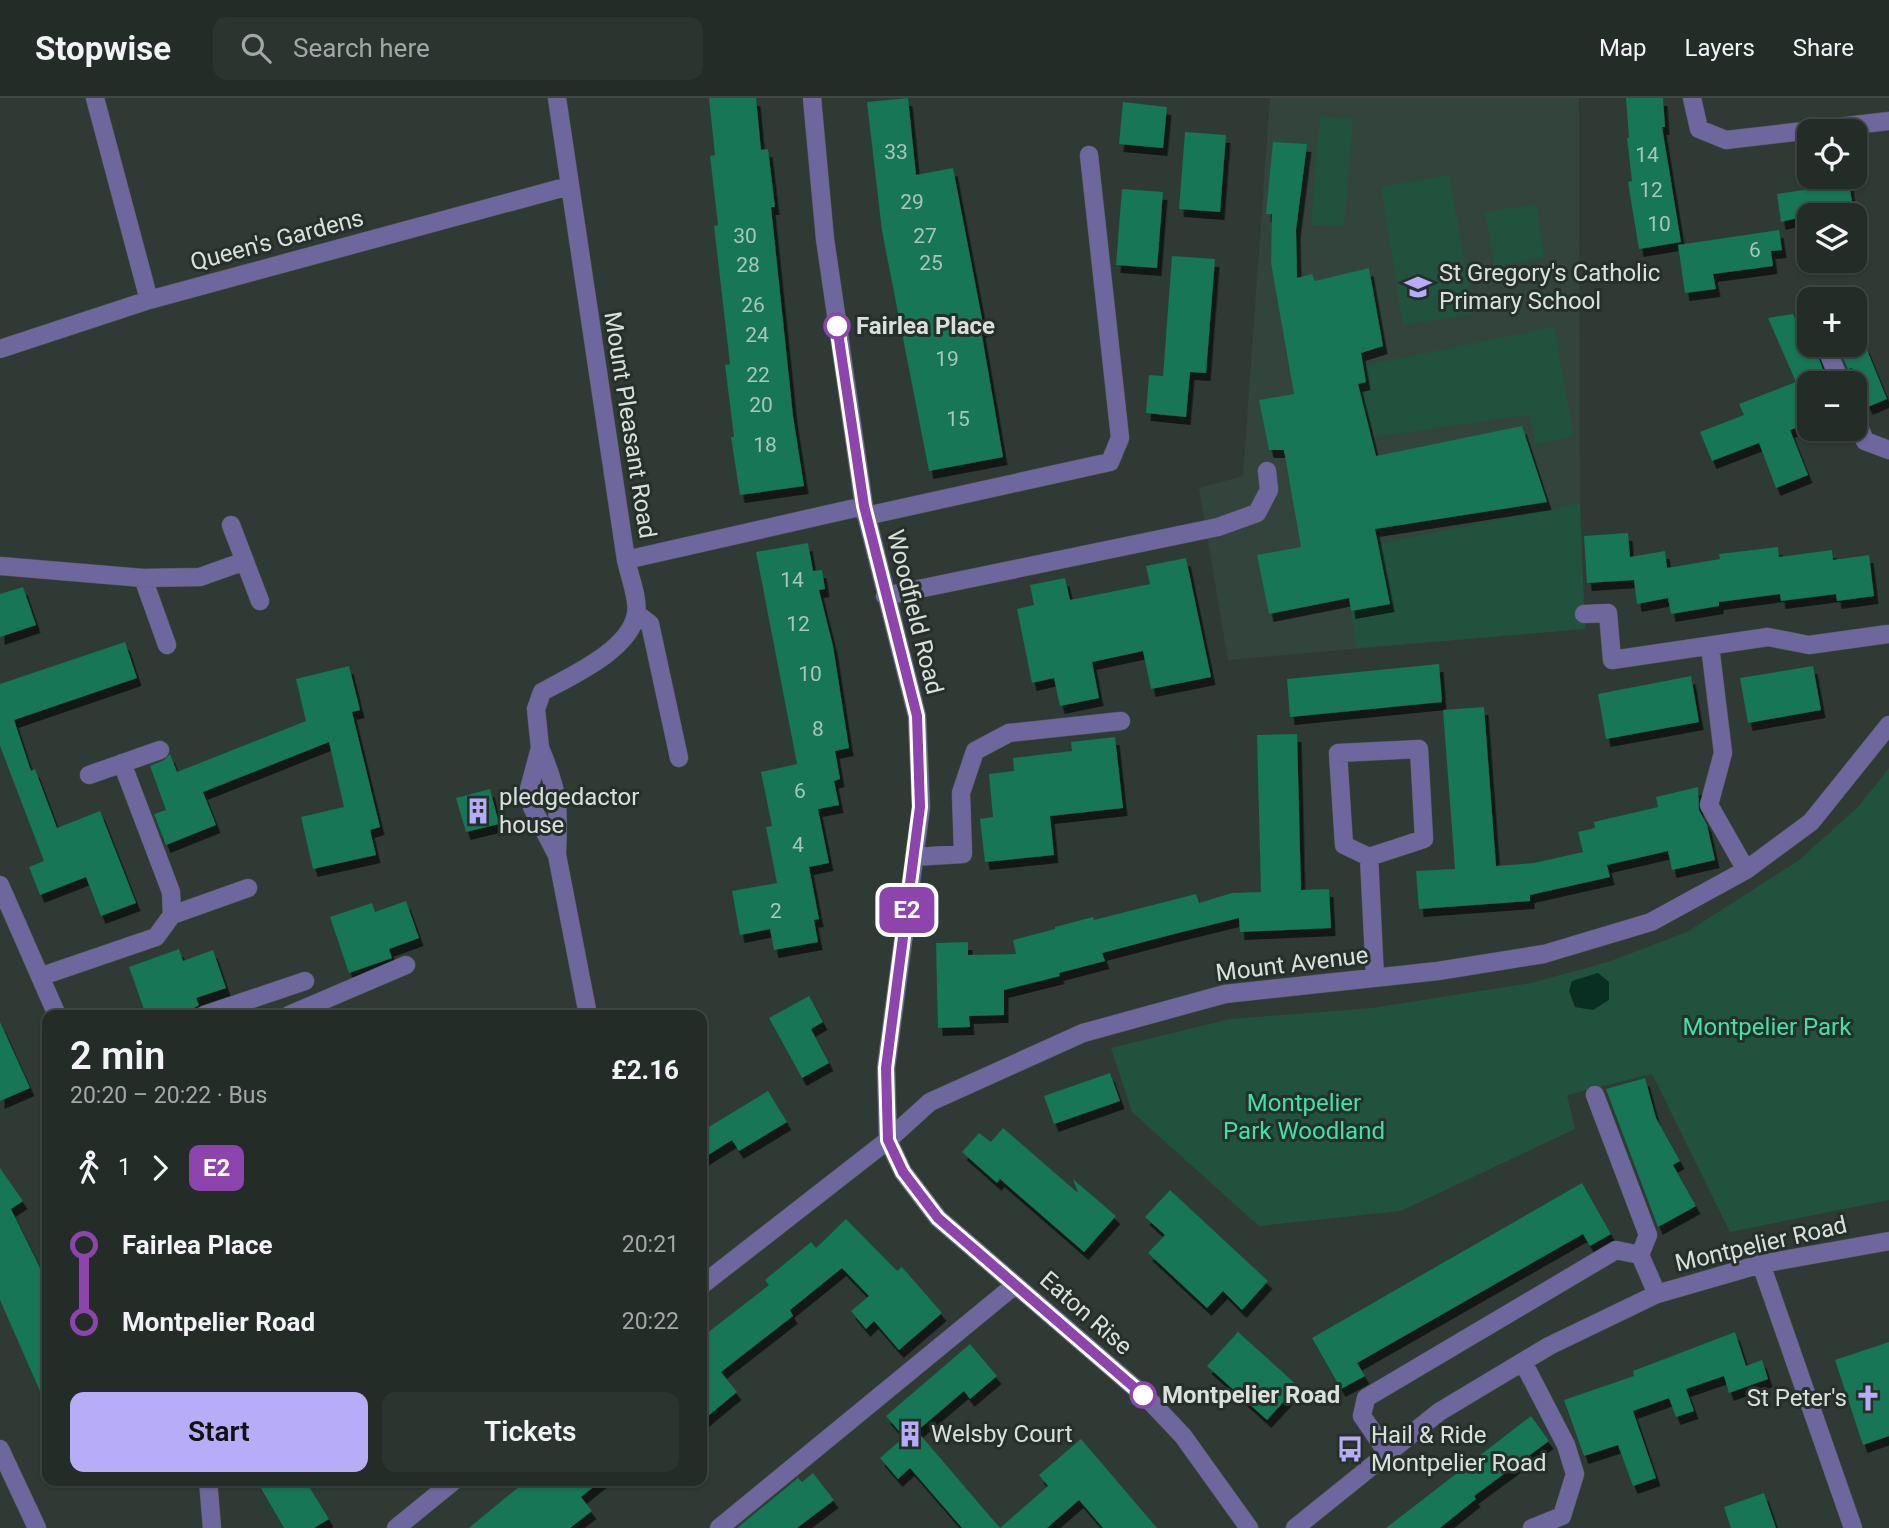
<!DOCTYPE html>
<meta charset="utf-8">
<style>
:root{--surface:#242c28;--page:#2c3430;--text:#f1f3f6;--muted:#a3a7a8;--line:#414845;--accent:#b6acf8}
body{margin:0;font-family:Roboto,sans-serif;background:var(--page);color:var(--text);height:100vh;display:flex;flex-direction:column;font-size:26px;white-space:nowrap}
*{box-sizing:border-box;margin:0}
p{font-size:23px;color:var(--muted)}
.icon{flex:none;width:38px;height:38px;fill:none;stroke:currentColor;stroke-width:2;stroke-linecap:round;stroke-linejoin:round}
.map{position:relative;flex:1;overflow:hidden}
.details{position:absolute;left:42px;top:912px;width:665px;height:476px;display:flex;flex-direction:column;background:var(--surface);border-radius:14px;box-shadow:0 2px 5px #0004,0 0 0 2px var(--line)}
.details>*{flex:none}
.badge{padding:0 14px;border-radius:10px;font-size:24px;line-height:46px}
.controls{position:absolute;left:1797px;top:21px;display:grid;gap:14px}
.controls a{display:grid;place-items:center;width:70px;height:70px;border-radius:14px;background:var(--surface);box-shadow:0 2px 5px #0004,0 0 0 2px var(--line);font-size:35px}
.map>.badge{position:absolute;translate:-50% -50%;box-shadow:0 0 0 4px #fff}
.legs{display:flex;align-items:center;gap:10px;height:77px;padding:0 28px;font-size:23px}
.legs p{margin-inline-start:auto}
.summary{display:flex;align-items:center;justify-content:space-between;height:119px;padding:0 28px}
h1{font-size:38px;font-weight:600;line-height:52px}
.action{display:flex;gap:14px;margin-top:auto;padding:14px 28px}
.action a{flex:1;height:80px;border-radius:14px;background:var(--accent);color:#111;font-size:28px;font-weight:600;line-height:80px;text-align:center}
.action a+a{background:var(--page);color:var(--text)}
ul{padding:0 28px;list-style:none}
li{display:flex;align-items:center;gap:24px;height:77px;font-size:26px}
li i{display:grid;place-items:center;width:10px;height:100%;margin:0 9px;background:currentColor}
li i::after{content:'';width:18px;height:18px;margin:-9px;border:5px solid;border-radius:50%;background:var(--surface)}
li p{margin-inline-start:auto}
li:first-child i{background:linear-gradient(#0000 50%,currentColor 0)}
li:last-child i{background:linear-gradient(currentColor 50%,#0000 0)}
header{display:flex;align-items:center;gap:42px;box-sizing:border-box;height:98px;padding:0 35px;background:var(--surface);border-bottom:2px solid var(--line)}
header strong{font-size:33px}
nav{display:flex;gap:38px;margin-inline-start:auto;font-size:24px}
.search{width:490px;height:63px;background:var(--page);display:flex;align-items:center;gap:18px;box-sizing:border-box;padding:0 24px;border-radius:14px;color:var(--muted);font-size:26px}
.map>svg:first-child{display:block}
.built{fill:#33443c}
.green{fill:#20523e}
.water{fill:#082f21}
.building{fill:#127656;filter:url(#shadow)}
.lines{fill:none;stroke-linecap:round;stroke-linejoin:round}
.minor-casing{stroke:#4f5853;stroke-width:19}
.minor{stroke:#6e679d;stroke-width:18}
.line-1-casing{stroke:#fff;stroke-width:16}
.line-1{stroke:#8e44ad;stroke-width:10}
.stop-1-dot{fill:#fff;stroke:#8e44ad;stroke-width:3.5}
.labels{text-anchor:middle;stroke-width:6;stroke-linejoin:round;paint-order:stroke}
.number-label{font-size:21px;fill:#a8c6bb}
.street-label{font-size:24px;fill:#dae1dd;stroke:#26302b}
.poi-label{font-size:24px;fill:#dae1dd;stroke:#26302b;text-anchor:start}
.stop-label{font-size:24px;font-weight:bold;fill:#dae1dd;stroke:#26302b;text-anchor:start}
.park-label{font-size:24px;fill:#3ee3aa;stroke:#26302b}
</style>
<header>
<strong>Stopwise</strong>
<div class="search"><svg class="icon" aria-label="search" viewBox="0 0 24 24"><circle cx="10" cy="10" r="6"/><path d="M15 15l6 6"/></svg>Search here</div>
<nav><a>Map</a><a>Layers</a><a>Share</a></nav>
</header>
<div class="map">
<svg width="1889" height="1430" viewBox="0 0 1889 1430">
<defs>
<filter id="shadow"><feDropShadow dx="4.5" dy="8" stdDeviation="0" flood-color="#0009"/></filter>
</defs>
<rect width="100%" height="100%" fill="#303a35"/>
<!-- built -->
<path class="built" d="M1270,0H1579L1580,405L1585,531L1228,562L1199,390L1243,378Z"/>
<!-- green -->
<path class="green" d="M1320,18L1353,21L1344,129L1311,127Z
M1449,77L1474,216L1403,227L1381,89Z
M1536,106L1544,160L1495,168L1485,114Z
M1554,229L1574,339L1535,346L1529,317L1374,339L1367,313L1344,314L1340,298L1366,294V267Z
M1580,405L1585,531L1356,550L1351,513L1378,446Z
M1889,670V1102L1730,1134L1652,976L1567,997L1575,1031L1401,1113L1259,1128L1132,1014L1111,950L1230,921L1372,910L1531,885L1608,864L1687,834L1798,763L1859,708Z"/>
<!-- water -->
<path class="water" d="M1598,875L1609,884V902L1593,912L1575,909L1569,893L1572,883Z"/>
<!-- building -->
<path class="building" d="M709,0H756L761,52L768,51L775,109H771L793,318L804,388L740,397L731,339H734L725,267L730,266L714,128L718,127L710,58L715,57Z
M908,0L916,77L953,70L984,231L981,232L1003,359L929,373L882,133L867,4Z
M1626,0H1663L1665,29H1662L1681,144L1639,151L1628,84L1632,83L1627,40H1629Z
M1123,4L1167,9L1163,50L1119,46Z
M1185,34L1226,37L1220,114L1179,111Z
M1273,44L1307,46L1296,132L1297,180L1312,176L1315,183L1369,170L1383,248L1361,255L1366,284L1358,286L1376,358L1522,328L1547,404L1375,431L1390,506L1351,513L1349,500L1269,516L1257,457L1301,449L1284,352H1269L1259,302L1294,296L1271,165L1272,116H1266Z
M1849,85L1854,117H1810L1781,124L1777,96Z
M1122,91L1163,94L1157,170L1116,167Z
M1779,132L1782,152L1771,153L1773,168L1713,176L1716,191L1685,195L1678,147Z
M1172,158L1215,161L1206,275L1190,274L1186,319L1146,315L1149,277L1163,278Z
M1793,216L1806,247H1814L1826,280L1799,290L1810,325L1790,332L1808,377L1776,390L1759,345L1712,363L1700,334L1744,317L1739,306L1796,284L1768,220Z
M1837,247H1865L1887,301L1868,309L1852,270L1848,271Z
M1628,435L1630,459L1665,453L1667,470L1720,461L1719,456L1778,449L1779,459L1832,452L1833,462L1869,457L1874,498L1837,503L1836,496L1781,503L1780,496L1719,504V508L1671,516L1668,500L1637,506L1634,482L1587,485L1584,438Z
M808,445L813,473L822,472L825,491L819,492L833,548L849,650L835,653L840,681L834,683L839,707L818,711L829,765L809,769L819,821L814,822L818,844L774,852L770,831L740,837L732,793L777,785L766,729L772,728L761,674L797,666L756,454Z
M1186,460L1211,579L1151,591L1143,553L1092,564L1099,600L1060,608L1054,580L1032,585L1017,511L1034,507L1030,487L1065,480L1070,502L1150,486L1146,468Z
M23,489L36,527L0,539V496Z
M125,544L137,580L14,622L31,673L35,671L57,730L100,713L136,805L101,818L86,779L40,797L29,769L44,763L0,648V586Z
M1439,566L1442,604L1290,619L1287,581Z
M349,568L360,612L352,614L380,729L370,732L376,757L313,771L301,719L344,709L329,644L203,694L216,727L166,747L154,716L166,712L150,668L164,662L170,656L177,674L306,623L296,581Z
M1813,568L1821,612L1748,625L1740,580Z
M1691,578L1699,624L1606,641L1598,596Z
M1484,609L1496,768L1534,765L1583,754L1578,734L1595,730L1594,724L1658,709L1656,699L1698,689L1699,712L1707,727L1715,762L1672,772L1668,753L1607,767L1610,779L1530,797V803L1419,811L1416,773L1455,771L1443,612Z
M1297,636L1301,792L1329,791L1331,830L1240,834L1239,820L1174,836L1102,855L1105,863L1059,875L1060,878L1004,892V917L969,918L970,929L938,930L936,845L968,844V857L1016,856L1013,842L1055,831V829L1093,819L1094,822L1196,796L1199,805L1232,795L1261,794L1257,637Z
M1115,639L1123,710L1050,718L1054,757L985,764L980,721L993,719L989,676L1014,673L1013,660L1072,653L1071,644Z
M490,691L499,726L466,734L456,700Z
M406,803L419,840L389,851L392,860L349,875L330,819L372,805L375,814Z
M179,851L183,863L213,852L226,890L196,900L199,907L183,917H146L129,869Z
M809,898L823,924L811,931L829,965L802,980L769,920Z
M0,924L30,990L0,1003Z
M1110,975L1120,1003L1054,1026L1044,998Z
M1645,980L1656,1020L1680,1063L1673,1067L1696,1108L1658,1129L1606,991Z
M768,993L787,1024L739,1053L732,1042L702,1061V1033Z
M1003,1030L1078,1095L1073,1081L1116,1118L1084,1154L1000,1081L997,1085L962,1054L979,1035L991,1044Z
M0,1070L23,1103L11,1111L47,1184V1309L0,1202Z
M1582,1085L1611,1136L1590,1148L1583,1136L1357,1265L1365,1278L1341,1291L1312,1240Z
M1170,1092L1268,1183L1242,1212L1223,1193L1207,1210L1148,1155L1165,1137L1145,1119Z
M846,1121L897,1173L902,1169L942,1215L899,1252L874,1223L866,1231L851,1213L869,1198L842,1170L790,1212L793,1218L721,1274L737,1294L702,1323V1239L769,1187L765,1182L811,1144L816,1150Z
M1238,1234L1298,1288L1267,1322L1207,1268Z
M1735,1234L1746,1268L1762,1262L1768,1281L1729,1295L1724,1278L1686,1291L1694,1313L1676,1319L1669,1300L1633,1313L1656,1380L1633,1388L1618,1347L1584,1358L1564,1302L1634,1278L1633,1273Z
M1889,1244V1338L1863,1347L1835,1262Z
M970,1246L997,1278L970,1301L964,1293L917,1333L1000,1430L1048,1388L1039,1377L1081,1341L1157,1430H1103L1079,1402L1047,1430H962L910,1370L898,1381L880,1360L904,1339L886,1318Z
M1531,1318L1549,1343L1474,1398L1476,1401L1440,1430H1386Z
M813,1375L834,1402L797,1430H737L798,1380L802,1384Z
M256,1382H305L329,1421L314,1430H284Z
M527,1382H602L581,1399L592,1413L570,1430H469Z
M1764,1395L1776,1430H1731L1724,1409Z"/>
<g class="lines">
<!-- minor casing -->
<g class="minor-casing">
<path id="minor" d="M95,0L149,202
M557,0L626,462L864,408
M812,0L825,141L864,408L917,618L921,709L886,970L888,1042L903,1074L938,1120L1148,1301L1183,1338L1249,1430
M1692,0L1699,31L1726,42L1889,23
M1825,247L1841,285
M0,251L149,202L569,88
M1855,319L1865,343L1889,352
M866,418L1110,364L1120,340L1089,57
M231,427L260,503
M0,468L143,480L200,479L245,463
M143,480L167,547
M885,498L1218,429L1257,415L1269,392L1267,373
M637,516L650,526L679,660
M1584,516L1608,515L1612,562L1768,539L1809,547L1888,536
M1710,548L1723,655L1709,707L1746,772
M540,650C559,695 559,707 557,755
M89,677L160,652
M914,759L963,756L961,695L975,653L1009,635L1121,623
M1369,759L1344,747L1338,655L1419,651L1424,741L1369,759L1375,880
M0,787L57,917
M172,817L248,790
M42,878L156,839L172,817L171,794L122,665
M204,917L305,883
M289,917L406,867
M588,917L557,757L532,709L529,691L540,650L536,611L542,594C571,578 630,552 636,516C639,501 629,477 626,462
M1595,997L1648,1137L1640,1157L1657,1196
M1761,1166L1853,1430
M702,1187L888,1042L930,1004L1083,935L1225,896L1438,873L1544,856L1651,824L1746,772L1811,724L1889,627
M1523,1264L1566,1347L1575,1376L1562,1418L1532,1430
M0,1351L37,1430
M1388,1356L1362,1318L1366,1300L1616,1152L1640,1157
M208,1382L212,1430
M396,1430L455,1382
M719,1430L1015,1187
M1295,1430L1439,1314L1549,1248L1657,1196L1761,1166L1889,1143"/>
</g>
<!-- minor -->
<use href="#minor" class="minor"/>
</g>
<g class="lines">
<!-- line-1 casing -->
<g class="line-1-casing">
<path id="line-1" d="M837,228L864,408L917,618L920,709L886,970L888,1042L903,1074L938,1120L1143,1297"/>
</g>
<!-- line-1 -->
<use href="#line-1" class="line-1"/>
</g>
<!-- icons -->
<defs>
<g id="school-bare" transform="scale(2.1)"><path d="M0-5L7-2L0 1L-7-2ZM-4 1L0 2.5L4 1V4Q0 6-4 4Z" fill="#b6acf8" stroke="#26302b" stroke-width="2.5" paint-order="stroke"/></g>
<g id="building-bare" transform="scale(2.1)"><path d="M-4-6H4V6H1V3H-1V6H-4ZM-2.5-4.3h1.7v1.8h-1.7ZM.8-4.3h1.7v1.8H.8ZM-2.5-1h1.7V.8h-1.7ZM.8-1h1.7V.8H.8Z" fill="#b6acf8" stroke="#26302b" stroke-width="2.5" paint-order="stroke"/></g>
<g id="church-bare" transform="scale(2.1)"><path d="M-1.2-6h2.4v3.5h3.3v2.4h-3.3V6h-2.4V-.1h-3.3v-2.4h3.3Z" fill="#b6acf8" stroke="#26302b" stroke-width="2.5" paint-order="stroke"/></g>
<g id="bus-bare" transform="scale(2.1)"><path d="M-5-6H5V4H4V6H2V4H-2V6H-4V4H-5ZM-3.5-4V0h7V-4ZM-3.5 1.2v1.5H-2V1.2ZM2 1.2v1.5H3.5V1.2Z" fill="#b6acf8" stroke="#26302b" stroke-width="2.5" paint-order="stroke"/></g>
</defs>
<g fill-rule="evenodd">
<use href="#school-bare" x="1418" y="189"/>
<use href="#building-bare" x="478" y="713"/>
<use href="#church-bare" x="1868" y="1300"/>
<use href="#building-bare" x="910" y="1336"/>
<use href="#bus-bare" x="1350" y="1351"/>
</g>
<!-- markers -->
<g class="stop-1-dot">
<circle cx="837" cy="228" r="12"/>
<circle cx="1143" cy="1297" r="12"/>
</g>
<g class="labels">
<!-- number labels -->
<g class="number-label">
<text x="896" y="61">33</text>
<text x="1647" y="64">14</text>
<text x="1651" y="99">12</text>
<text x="912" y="111">29</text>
<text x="1659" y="133">10</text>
<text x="745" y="145">30</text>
<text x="925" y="145">27</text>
<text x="1755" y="159">6</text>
<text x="931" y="172">25</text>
<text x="748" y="174">28</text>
<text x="753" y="214">26</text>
<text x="757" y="244">24</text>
<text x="947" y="268">19</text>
<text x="758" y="284">22</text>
<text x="761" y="314">20</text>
<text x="958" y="328">15</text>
<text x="765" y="354">18</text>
<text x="792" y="489">14</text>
<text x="798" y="533">12</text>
<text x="810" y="583">10</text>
<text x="818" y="638">8</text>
<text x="800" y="700">6</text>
<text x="798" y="754">4</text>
<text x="776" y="820">2</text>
</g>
<!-- street labels -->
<g class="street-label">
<text transform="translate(277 142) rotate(-15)" y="8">Queen's Gardens</text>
<text transform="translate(630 327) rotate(81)" y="8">Mount Pleasant Road</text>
<text transform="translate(915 514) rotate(76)" y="8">Woodfield Road</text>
<text transform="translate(1292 866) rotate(-7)" y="8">Mount Avenue</text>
<text transform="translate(1761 1146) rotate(-13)" y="8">Montpelier Road</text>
<text transform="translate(1086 1215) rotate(41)" y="8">Eaton Rise</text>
</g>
<!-- poi labels -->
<g class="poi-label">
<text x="1439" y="183">St Gregory's Catholic<tspan x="1439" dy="28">Primary School</tspan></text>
<text x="499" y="707">pledgedactor<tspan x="499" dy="28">house</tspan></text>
<text x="1847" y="1308" text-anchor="end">St Peter's</text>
<text x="931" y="1344">Welsby Court</text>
<text x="1371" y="1345">Hail &amp; Ride<tspan x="1371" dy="28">Montpelier Road</tspan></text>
</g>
<!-- stop labels -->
<g class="stop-label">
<text x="856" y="236">Fairlea Place</text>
<text x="1162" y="1305">Montpelier Road</text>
</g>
<!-- park labels -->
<g class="park-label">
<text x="1767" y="937">Montpelier Park</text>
<text x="1304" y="1013">Montpelier<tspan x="1304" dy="28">Park Woodland</tspan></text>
</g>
</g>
</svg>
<div class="controls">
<a><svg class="icon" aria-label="locate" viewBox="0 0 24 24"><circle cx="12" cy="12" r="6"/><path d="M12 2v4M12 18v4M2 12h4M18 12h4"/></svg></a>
<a><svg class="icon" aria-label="layers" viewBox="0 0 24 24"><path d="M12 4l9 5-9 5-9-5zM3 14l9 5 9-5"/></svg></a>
<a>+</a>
<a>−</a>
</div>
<b class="badge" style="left:907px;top:812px;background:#8e44ad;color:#fff">E2</b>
<section class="details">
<div class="summary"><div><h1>2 min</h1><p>20:20 – 20:22 · Bus</p></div><b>£2.16</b></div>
<div class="legs"><svg class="icon" aria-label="walk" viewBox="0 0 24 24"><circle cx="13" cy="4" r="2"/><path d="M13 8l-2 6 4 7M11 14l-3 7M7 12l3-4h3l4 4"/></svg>1<svg class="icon" aria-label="forward" viewBox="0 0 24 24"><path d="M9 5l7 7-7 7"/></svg><b class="badge" style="background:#8e44ad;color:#fff">E2</b></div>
<ul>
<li><i style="color:#8e44ad"></i><b>Fairlea Place</b><p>20:21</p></li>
<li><i style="color:#8e44ad"></i><b>Montpelier Road</b><p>20:22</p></li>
</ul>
<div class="action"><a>Start</a><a>Tickets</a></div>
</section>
</div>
